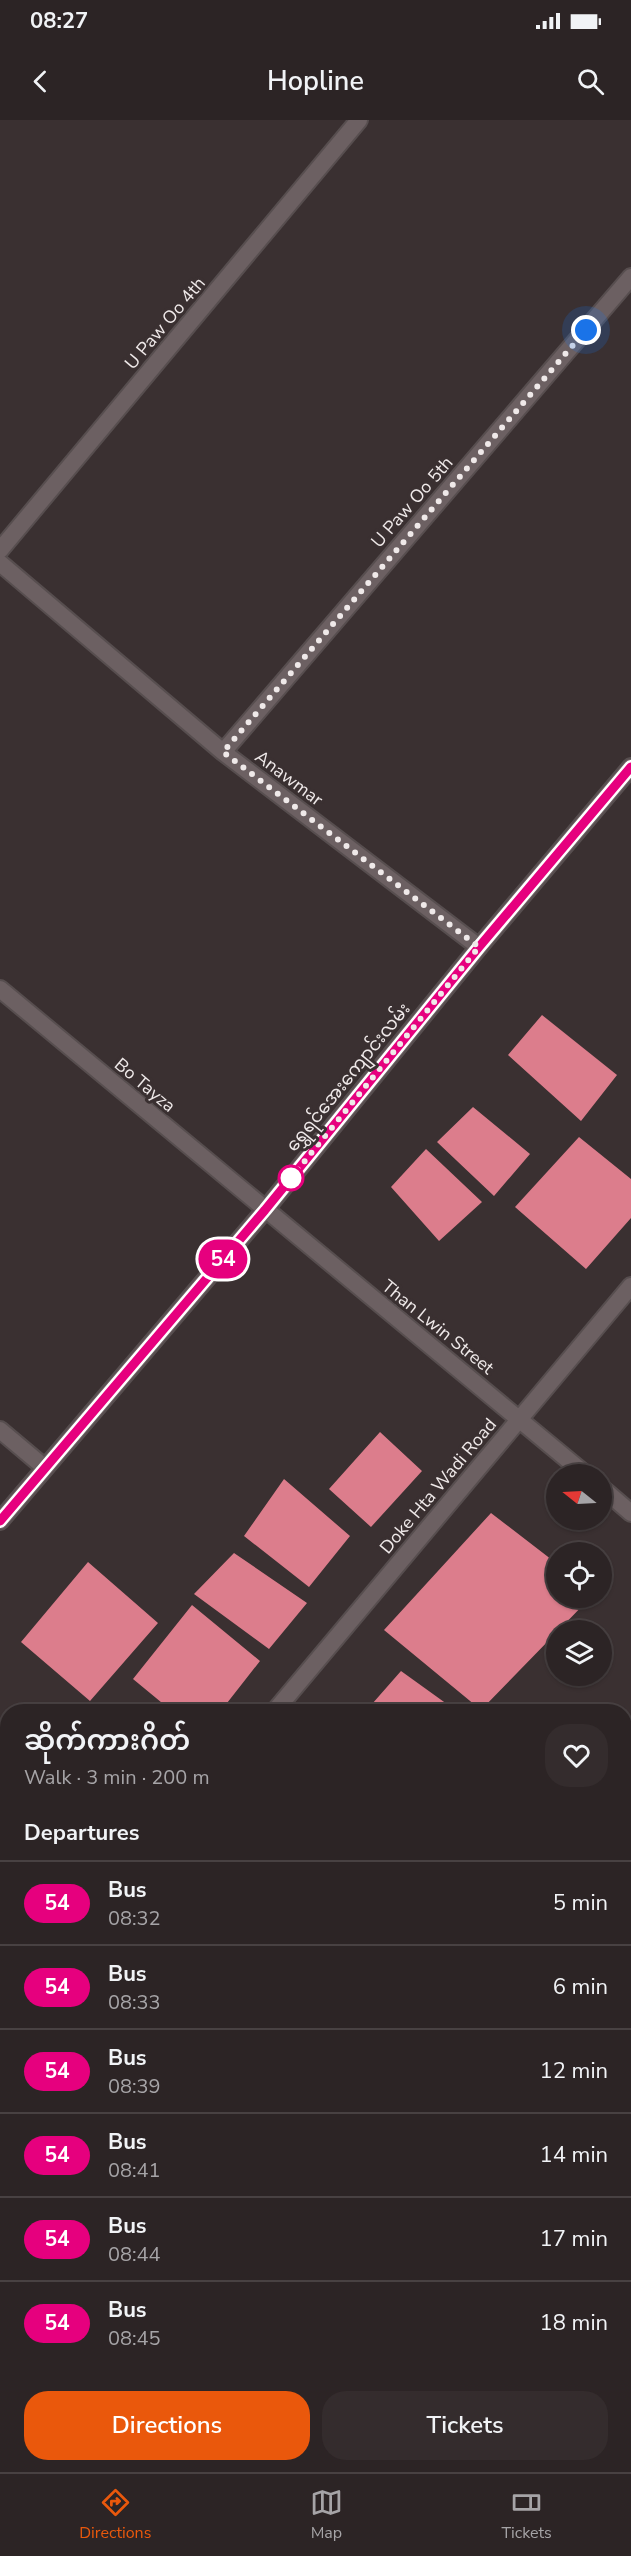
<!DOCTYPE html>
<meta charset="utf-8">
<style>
:root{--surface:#2c2425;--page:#342c2d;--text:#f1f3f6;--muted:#a6a4a7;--line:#484142;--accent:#ea580c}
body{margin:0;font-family:"Nunito Sans","Noto Sans Myanmar",sans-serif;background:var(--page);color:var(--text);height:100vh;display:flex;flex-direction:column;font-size:22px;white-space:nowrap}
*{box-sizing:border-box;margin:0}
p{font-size:20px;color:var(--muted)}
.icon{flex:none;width:33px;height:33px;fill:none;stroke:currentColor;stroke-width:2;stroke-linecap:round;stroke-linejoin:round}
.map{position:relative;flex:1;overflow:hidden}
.side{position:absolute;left:0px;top:1584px;width:632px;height:768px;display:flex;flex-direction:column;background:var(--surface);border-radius:24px 24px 0 0;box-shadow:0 2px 4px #0004,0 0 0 2px var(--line)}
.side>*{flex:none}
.badge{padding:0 12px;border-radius:20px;font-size:21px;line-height:39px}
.needle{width:39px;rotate:288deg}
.buttons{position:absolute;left:546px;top:1344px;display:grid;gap:12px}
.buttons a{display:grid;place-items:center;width:66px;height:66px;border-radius:50%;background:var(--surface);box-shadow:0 2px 4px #0004,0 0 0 2px var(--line);font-size:30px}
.you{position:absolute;width:30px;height:30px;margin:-15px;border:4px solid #fff;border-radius:50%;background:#1a73e8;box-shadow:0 0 0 9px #1a73e833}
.map>.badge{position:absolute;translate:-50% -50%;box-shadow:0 0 0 3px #fff}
h2{padding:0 24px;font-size:22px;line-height:54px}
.round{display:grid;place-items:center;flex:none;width:63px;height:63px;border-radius:24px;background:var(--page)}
.summary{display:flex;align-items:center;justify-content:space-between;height:102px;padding:0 24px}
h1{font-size:28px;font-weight:600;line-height:45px}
.primary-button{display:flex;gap:12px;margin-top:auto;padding:12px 24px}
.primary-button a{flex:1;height:69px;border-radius:24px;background:var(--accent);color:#fff;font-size:24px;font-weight:600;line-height:69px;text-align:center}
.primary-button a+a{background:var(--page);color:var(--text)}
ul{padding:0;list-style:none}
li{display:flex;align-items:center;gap:18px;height:84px;padding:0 24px;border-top:2px solid var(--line)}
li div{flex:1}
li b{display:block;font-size:22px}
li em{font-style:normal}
li .badge{min-width:66px;font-weight:700;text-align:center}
.status{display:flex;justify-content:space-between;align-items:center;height:42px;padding:0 30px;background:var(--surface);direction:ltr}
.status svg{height:16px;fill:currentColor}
header{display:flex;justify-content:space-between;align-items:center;height:78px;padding:0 24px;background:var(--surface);font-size:27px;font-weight:600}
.menu{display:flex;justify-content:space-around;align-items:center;height:84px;border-top:2px solid var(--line);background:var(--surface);font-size:16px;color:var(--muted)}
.menu a{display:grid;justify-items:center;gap:3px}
.menu .on{color:var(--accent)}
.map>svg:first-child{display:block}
.building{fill:#dc7d8c}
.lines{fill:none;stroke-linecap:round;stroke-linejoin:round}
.minor-casing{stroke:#574e4f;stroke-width:20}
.tertiary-casing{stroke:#574e4f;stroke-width:20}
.minor{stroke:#6c6062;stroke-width:16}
.tertiary{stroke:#6c6062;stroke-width:16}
.line-casing{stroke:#fff;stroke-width:14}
.line{stroke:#e6007e;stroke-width:9}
.walk{stroke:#efe9e9;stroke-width:6;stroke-dasharray:0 10.8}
.stop-dot{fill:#fff;stroke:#e6007e;stroke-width:3}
.labels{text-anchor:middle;stroke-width:6;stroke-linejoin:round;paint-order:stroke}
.street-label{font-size:18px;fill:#efe9e9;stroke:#3a3031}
</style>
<div class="status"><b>08:27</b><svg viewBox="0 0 49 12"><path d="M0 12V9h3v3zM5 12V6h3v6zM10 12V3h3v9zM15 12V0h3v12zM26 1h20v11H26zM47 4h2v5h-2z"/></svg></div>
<header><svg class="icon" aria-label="back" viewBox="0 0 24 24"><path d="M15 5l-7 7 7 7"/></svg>Hopline<svg class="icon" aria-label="search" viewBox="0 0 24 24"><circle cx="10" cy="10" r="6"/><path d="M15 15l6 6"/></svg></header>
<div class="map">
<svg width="631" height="2352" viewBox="0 0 631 2352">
<rect width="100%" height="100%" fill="#3a3031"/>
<!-- building -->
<path class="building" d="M542,895L617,955L581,1001L508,935Z
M473,987L530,1034L494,1076L437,1022Z
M579,1017L631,1059V1098L586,1149L515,1087Z
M426,1029L482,1082L439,1121L391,1067Z
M380,1312L422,1351L371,1407L329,1369Z
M284,1359L350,1416L309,1467L244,1416Z
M491,1393L556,1443V1478H590L481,1590L384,1510Z
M234,1433L307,1483L269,1529L194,1474Z
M88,1442L158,1503L90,1581L21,1522Z
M192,1485L260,1541L220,1592H173L133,1559Z
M401,1551L458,1592H365Z
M631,1662V1769L624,1763V1670Z
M0,1806L8,1812V1840L0,1848Z
M624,1892L631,1897V2095L624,2089Z
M624,2106L631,2112V2188L624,2196Z
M348,2344H492L485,2352H342Z"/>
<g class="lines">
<!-- minor casing -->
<g class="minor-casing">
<path id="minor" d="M0,430L359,0
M0,443L223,632L479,827
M223,632L631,157
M0,869L585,1354
M0,1310L44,1347
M602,1368L631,1393
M274,1592L631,1166
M0,1918L8,1909
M0,2243L8,2249
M624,2303L631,2295
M126,2344L135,2352
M582,2352L589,2344"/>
</g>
<!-- tertiary casing -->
<g class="tertiary-casing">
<path id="tertiary" d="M0,1401L265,1090L479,827L631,647"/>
</g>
<!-- minor -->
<use href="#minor" class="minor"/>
<!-- tertiary -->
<use href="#tertiary" class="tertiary"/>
</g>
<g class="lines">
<!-- line casing -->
<g class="line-casing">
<path id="line" d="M0,1401L265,1090L479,827L631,647"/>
</g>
<!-- line -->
<use href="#line" class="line"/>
<!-- walk -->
<path class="walk" d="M291,1058L479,827L223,632L586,210"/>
</g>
<!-- markers -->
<circle class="stop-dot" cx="291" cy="1058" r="12"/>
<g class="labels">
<!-- street labels -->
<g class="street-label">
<text transform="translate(165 203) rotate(-50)" y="6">U Paw Oo 4th</text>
<text transform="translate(412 382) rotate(-49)" y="6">U Paw Oo 5th</text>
<text transform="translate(289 658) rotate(37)" y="6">Anawmar</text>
<text transform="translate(348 957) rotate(-51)" y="6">ရွှေရင်အေးကျောင်းလမ်း</text>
<text transform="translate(145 965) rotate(40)" y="6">Bo Tayza</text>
<text transform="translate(438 1207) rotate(39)" y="6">Than Lwin Street</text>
<text transform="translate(438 1366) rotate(-50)" y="6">Doke Hta Wadi Road</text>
</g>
</g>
</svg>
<div class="buttons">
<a><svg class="needle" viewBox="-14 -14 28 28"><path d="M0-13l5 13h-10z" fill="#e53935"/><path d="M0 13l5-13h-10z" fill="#a6a4a7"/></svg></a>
<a><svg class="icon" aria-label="locate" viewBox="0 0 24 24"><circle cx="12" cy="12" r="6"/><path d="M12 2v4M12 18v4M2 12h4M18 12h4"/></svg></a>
<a><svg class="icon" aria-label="layers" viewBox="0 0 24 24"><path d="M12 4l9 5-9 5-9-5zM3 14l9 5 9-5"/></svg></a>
</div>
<div class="you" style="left:586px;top:210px"></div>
<b class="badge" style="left:223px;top:1139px;background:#e6007e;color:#fff">54</b>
<section class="side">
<div class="summary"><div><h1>ဆိုက်ကားဂိတ်</h1><p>Walk · 3 min · 200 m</p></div><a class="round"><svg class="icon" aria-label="heart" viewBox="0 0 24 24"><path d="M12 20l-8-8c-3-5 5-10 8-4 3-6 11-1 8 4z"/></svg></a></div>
<h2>Departures</h2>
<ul>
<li><span class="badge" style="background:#e6007e;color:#fff">54</span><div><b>Bus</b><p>08:32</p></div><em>5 min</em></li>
<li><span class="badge" style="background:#e6007e;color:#fff">54</span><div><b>Bus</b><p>08:33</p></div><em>6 min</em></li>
<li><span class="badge" style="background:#e6007e;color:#fff">54</span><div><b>Bus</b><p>08:39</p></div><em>12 min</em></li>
<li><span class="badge" style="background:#e6007e;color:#fff">54</span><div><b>Bus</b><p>08:41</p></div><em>14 min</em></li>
<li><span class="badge" style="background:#e6007e;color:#fff">54</span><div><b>Bus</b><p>08:44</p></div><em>17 min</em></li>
<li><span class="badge" style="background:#e6007e;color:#fff">54</span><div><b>Bus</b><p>08:45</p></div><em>18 min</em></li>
</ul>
<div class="primary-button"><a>Directions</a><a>Tickets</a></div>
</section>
</div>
<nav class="menu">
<a class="on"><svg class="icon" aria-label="directions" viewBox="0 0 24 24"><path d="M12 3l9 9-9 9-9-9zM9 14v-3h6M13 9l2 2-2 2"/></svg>Directions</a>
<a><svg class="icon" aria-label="map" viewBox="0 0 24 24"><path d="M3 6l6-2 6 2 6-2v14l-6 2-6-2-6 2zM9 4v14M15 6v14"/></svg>Map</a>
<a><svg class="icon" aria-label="tickets" viewBox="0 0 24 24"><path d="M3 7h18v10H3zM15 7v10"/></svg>Tickets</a>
</nav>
